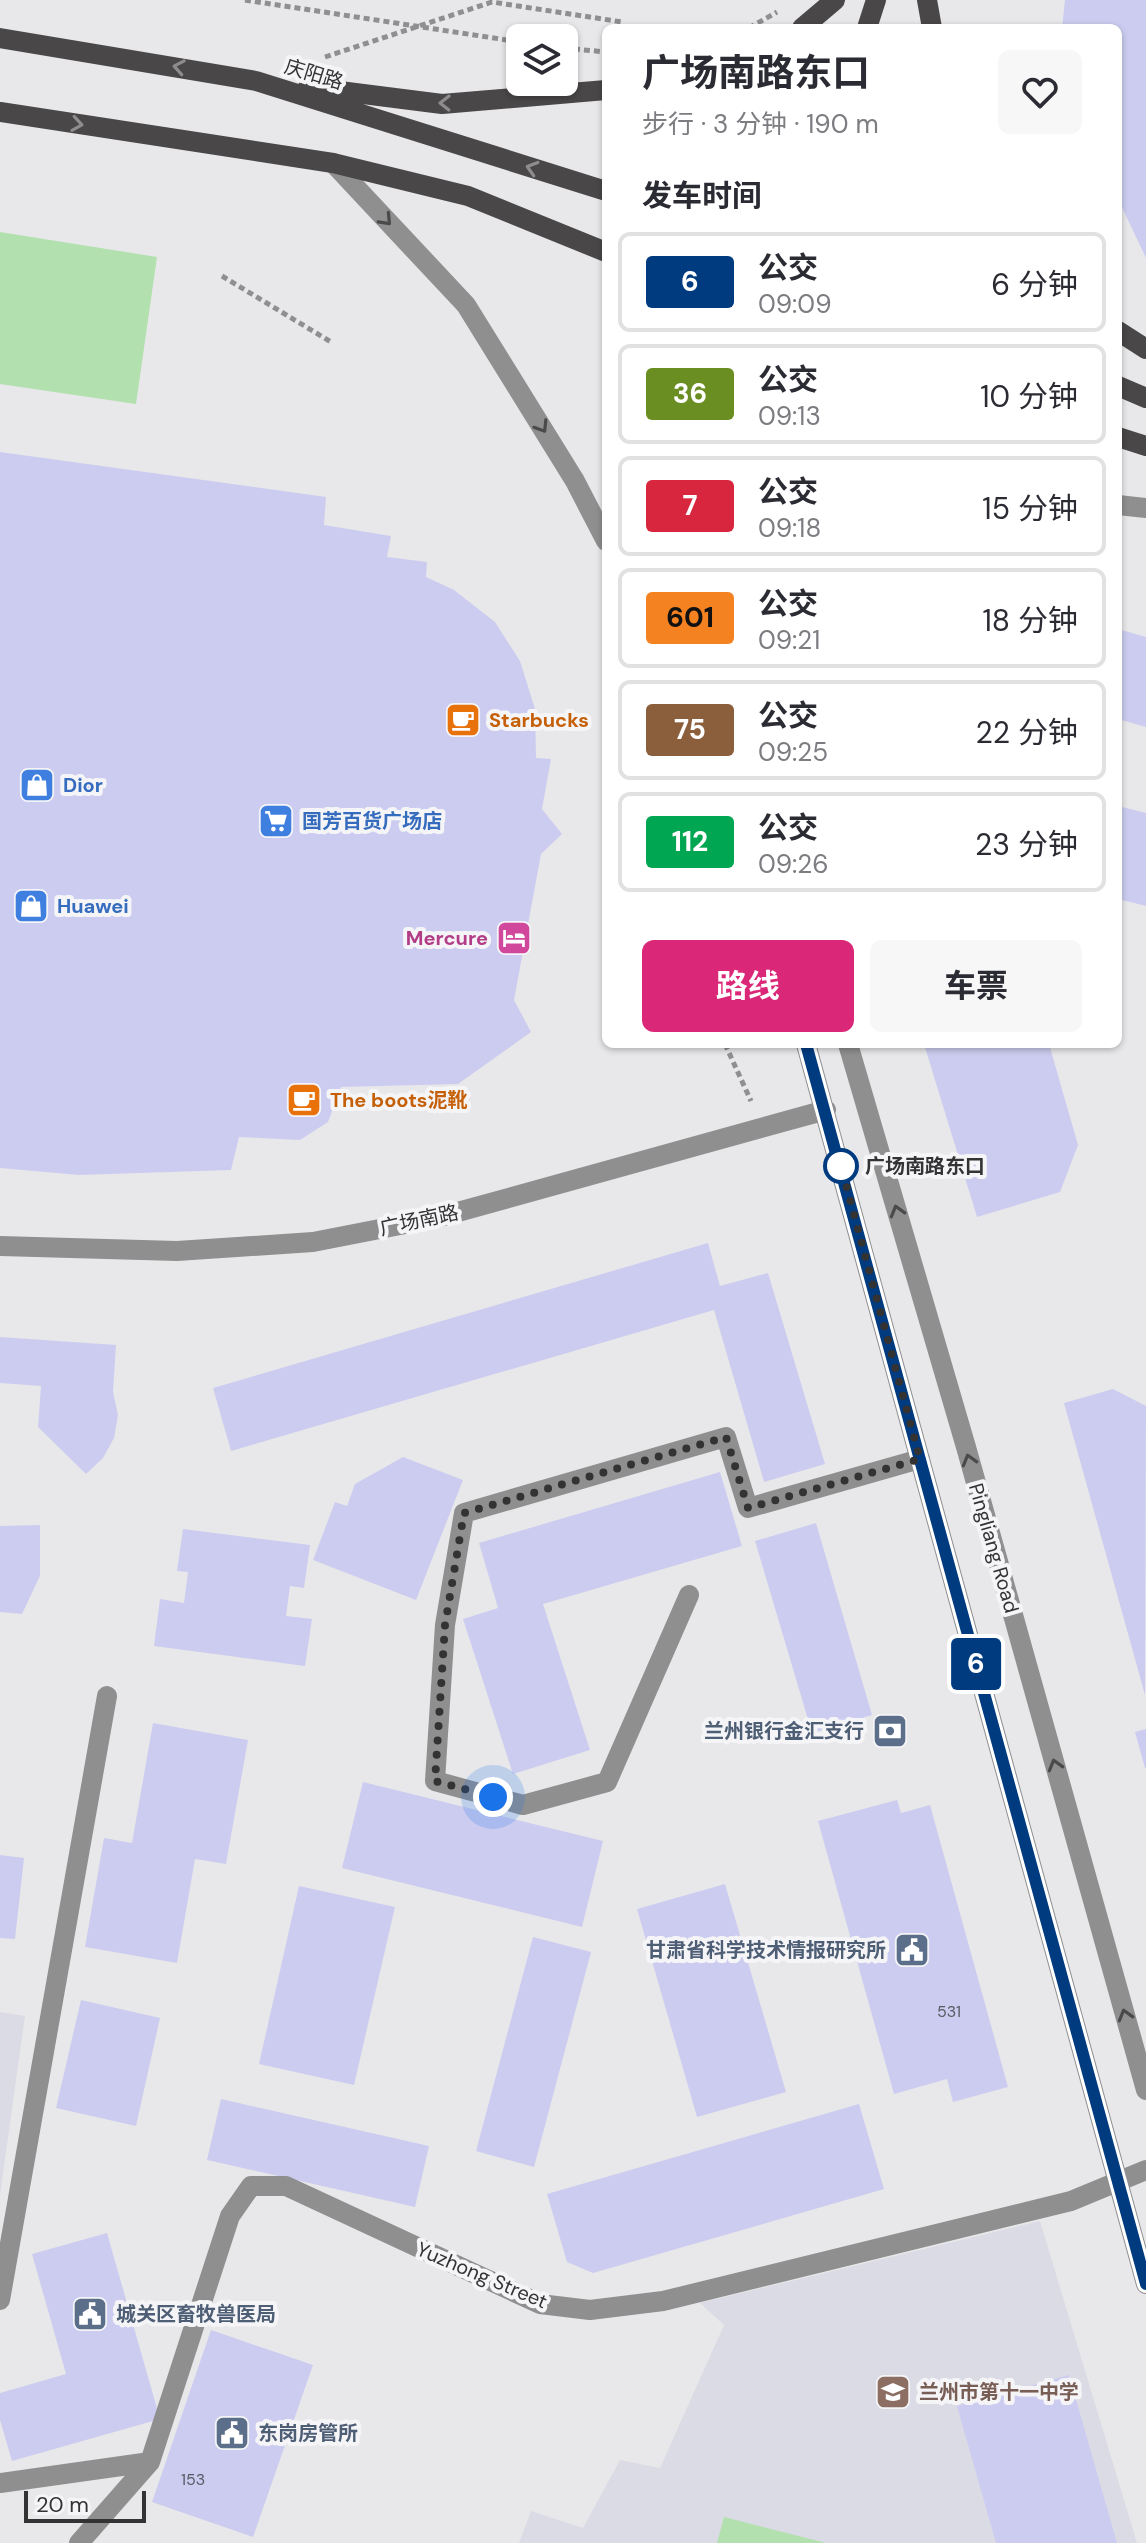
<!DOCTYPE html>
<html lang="zh">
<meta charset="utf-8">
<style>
:root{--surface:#fff;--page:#f7f7f7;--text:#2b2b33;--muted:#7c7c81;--line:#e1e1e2;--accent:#db2777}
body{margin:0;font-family:"DM Sans","Noto Sans SC",sans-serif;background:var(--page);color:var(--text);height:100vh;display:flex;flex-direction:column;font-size:30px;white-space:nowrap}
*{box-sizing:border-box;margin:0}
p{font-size:26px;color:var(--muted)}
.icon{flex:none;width:44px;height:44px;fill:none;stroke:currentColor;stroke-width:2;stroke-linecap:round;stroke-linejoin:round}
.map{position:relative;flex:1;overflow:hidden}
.details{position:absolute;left:602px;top:24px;width:520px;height:1024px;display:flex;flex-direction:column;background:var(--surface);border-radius:12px;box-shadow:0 2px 6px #0004}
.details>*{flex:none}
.badge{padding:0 16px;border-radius:6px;font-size:28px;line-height:52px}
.fabs{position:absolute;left:506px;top:24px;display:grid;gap:16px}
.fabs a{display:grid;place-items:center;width:72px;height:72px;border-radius:12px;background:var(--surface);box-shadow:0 2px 6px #0004;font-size:40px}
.scale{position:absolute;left:24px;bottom:20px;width:122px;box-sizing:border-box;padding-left:8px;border:4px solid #333334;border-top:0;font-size:22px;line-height:28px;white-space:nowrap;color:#333334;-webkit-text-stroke:6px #f5f5f8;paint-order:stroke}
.you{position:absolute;width:40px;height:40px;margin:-20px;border:6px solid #fff;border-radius:50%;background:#1a73e8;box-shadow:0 0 0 12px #1a73e833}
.map>.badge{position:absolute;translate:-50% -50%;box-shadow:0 0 0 4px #fff}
h2{padding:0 40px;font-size:30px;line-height:72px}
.round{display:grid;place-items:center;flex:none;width:84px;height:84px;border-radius:12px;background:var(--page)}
.headline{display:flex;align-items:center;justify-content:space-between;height:136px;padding:0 40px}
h1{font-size:38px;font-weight:700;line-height:60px}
.action{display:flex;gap:16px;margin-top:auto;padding:16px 40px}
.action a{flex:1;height:92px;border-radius:12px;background:var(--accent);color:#fff;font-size:32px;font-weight:700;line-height:92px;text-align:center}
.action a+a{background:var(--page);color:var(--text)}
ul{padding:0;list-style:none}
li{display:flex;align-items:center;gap:24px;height:100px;margin:0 16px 12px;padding:0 24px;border:4px solid var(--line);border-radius:12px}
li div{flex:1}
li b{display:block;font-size:30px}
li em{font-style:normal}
li .badge{min-width:88px;font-weight:700;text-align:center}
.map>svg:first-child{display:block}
.built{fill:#dbdbe5}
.green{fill:#b2e0ae}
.building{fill:#ccccf0}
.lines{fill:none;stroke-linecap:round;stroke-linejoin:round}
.path{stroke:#8f8f91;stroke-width:5;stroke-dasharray:6 4;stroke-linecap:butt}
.minor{stroke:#908f8f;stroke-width:20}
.major{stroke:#494747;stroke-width:20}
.oneway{stroke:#8e8d8e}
.oneway2{stroke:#4a4a4b}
.line-casing{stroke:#fff;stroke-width:18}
.line{stroke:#003b80;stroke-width:12}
.walk{stroke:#333334;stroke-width:8;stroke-dasharray:0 14.4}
.stop-dot{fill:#fff;stroke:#003b80;stroke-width:4}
.labels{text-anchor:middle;stroke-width:8;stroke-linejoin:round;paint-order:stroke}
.number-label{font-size:16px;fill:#595963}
.street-label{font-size:20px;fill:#333334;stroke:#f5f5f8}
.food-label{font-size:20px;font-weight:bold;fill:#c56008;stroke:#f5f5f8;text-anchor:start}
.shop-label{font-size:20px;font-weight:bold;fill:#366cbe;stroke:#f5f5f8;text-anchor:start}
.hotel-label{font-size:20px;font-weight:bold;fill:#b23c85;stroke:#f5f5f8;text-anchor:end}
.stop-label{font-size:20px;font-weight:bold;fill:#333334;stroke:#f5f5f8;text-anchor:start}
.service-label{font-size:20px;font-weight:bold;fill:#4e5e75;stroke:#f5f5f8;text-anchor:end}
.education-label{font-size:20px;font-weight:bold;fill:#785e54;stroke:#f5f5f8;text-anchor:start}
</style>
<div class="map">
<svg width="1146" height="2543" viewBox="0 0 1146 2543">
<rect width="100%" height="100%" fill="#e8e8ea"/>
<!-- built -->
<path class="built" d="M0,2012L25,2016L0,2195Z
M1040,2221L1137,2543H519L531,2511L583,2528L620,2460L660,2468L724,2325L700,2303Z"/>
<!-- green -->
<path class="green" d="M0,232L157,257L136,404L0,384Z
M724,2517L826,2543H717Z"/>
<!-- building -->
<path class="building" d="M1065,0H1146V258L1118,199V28H1062Z
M0,452L326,497L324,525L391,536L387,557L427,562L426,577L454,590L495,622L520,661L535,709L536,758L551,759L542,809L562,834L541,854L514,1000L531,1032L458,1084L341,1087L328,1122L300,1140L239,1137L231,1170L79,1175L0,1168Z
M1118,629L1146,637V727L1118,719Z
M1118,806L1146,813V906L1118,899Z
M924,1044H1049L1078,1145L1060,1192L977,1217Z
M708,1243L720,1286L768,1273L825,1464L764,1482L714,1310L231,1451L213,1388Z
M0,1337L116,1345L113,1392L118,1415L114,1438L103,1458L86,1474L38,1427L41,1386L0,1383Z
M1113,1389L1146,1406L1145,1695L1064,1403Z
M403,1457L463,1480L416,1600L313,1560L335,1502L347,1506L355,1484Z
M720,1472L742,1546L543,1604L590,1750L513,1774L463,1619L498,1608L479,1543Z
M816,1523L872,1715L812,1733L755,1541Z
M40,1525V1576L22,1614L0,1612V1526Z
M183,1529L310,1545L304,1588L290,1586L286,1616L312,1619L305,1666L154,1646L160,1599L184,1603L188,1572L177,1571Z
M153,1723L248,1740L226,1864L195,1859L177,1963L85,1947L104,1838L132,1843Z
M1146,1729V1768H1145L1135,1732Z
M363,1782L603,1841L582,1927L342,1868Z
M897,1800L901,1813L930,1805L1008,2087L953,2102L947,2079L894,2094L818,1821Z
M0,1855L24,1858L15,1939L0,1938Z
M725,1884L786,2092L697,2117L637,1909Z
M299,1886L395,1907L354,2085L259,2064Z
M533,1937L591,1952L534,2167L476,2151Z
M81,2000L160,2018L136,2126L56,2108Z
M221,2099L429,2146L415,2207L207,2160Z
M859,2104L884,2189L593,2273L567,2262L547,2194Z
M107,2233L160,2419L12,2461L0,2420V2393L66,2374L32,2254Z
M211,2330L313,2365L253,2537L152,2502Z
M1069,2375L1117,2543H996L957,2406Z"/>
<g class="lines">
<!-- path -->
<path class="path" d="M245,0L520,42
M749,28L777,12
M564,48L606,52
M325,57L492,2L622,22
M222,276L331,342
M725,1044L751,1101"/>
<!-- minor -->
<path class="minor" d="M333,163L466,305L575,481L606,541
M1118,505L1146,508
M806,1044L1146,2284
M848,1044L966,1447L1146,2090
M0,1246L177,1251L313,1242L436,1218L826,1110
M689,1595L607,1782L523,1805L435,1781L445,1625L464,1513L726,1437L748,1508L920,1459
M0,2300L107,1696
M0,2483L150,2462L230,2216L251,2186H286L540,2304L590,2310L663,2301L1071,2201L1146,2170
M79,2543L150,2462"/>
<!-- major -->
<path class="major" d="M927,0L932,28
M802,28L835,0
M867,28L876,0
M0,38L256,81L606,191
M308,87L442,104L606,90
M0,112L333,163L468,196L606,252
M1118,331L1146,349
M1118,386L1146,398
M1118,437L1146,446"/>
</g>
<!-- one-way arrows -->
<defs><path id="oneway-chevron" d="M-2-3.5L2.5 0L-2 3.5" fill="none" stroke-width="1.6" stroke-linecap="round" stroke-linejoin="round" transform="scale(2)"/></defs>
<g class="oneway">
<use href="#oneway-chevron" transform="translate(179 67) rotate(-170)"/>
<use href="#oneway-chevron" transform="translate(445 103) rotate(-179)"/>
<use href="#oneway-chevron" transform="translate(77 124) rotate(9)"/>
<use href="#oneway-chevron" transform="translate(532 168) rotate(-163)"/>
</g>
<g class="oneway2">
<use href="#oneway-chevron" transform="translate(386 220) rotate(47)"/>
<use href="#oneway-chevron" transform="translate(542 427) rotate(58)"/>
<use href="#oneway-chevron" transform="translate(897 1211) rotate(-106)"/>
<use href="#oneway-chevron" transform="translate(969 1460) rotate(-106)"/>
<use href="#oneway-chevron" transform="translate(1055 1765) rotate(-106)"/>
<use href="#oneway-chevron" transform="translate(1125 2015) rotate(-106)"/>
</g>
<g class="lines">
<!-- line casing -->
<g class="line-casing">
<path id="line" d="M806,1044L1146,2284"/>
</g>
<!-- line -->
<use href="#line" class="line"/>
<!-- walk -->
<path class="walk" d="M493,1797L435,1781L445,1625L464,1513L726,1437L748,1508L920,1459L841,1166"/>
</g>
<!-- icons -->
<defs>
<g id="cafe-square" transform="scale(1.8)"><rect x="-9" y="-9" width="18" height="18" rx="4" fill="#e8710a" stroke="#f5f5f8"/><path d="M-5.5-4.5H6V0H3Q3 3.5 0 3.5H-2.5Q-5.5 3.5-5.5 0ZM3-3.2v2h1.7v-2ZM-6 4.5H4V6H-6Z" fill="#fff"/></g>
<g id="shop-square" transform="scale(1.8)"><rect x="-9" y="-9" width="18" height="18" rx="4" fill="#3f7fe0" stroke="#f5f5f8"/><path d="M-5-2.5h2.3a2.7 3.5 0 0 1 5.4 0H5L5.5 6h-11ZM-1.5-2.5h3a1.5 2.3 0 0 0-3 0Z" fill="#fff"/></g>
<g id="supermarket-square" transform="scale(1.8)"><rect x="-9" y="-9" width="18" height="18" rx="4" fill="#3f7fe0" stroke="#f5f5f8"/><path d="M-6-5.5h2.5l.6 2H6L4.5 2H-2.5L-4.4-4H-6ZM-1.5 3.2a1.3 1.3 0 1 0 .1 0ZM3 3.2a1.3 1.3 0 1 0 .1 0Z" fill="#fff"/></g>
<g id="hotel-square" transform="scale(1.8)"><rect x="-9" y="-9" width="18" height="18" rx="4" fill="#d1479c" stroke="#f5f5f8"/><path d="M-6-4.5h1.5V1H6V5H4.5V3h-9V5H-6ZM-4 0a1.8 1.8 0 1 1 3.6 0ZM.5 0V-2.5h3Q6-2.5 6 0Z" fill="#fff"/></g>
<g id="bank-square" transform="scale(1.8)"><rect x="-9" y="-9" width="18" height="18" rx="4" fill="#5c6f8a" stroke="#f5f5f8"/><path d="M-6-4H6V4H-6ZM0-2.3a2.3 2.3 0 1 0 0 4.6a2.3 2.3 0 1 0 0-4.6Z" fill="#fff"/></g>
<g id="civic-square" transform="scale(1.8)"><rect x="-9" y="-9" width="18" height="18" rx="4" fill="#5c6f8a" stroke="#f5f5f8"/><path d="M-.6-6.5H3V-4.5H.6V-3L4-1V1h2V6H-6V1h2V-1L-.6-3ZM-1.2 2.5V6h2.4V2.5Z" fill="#fff"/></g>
<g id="school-square" transform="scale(1.8)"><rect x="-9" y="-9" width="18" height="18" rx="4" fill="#8d6e63" stroke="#f5f5f8"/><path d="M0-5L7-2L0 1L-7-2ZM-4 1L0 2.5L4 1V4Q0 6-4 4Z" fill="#fff"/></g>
</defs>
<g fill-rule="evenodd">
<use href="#cafe-square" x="463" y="720"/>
<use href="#shop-square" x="37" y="785"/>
<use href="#supermarket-square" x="276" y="821"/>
<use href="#shop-square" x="31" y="906"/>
<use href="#hotel-square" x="514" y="938"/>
<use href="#cafe-square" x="304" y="1100"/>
<use href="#bank-square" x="890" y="1731"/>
<use href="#civic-square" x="912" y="1950"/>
<use href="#civic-square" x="90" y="2314"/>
<use href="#school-square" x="893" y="2392"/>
<use href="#civic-square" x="232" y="2433"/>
</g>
<!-- markers -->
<circle class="stop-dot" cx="841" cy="1166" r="16"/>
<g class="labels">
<!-- number labels -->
<g class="number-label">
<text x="949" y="2017">531</text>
<text x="193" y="2485">153</text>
</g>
<!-- street labels -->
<g class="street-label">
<text transform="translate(314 74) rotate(17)" y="7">庆阳路</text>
<text transform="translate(419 1220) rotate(-12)" y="7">广场南路</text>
<text transform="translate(994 1548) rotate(74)" y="7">Pingliang Road</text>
<text transform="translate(482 2275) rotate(23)" y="7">Yuzhong Street</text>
</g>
<!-- food labels -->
<g class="food-label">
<text x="489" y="727">Starbucks</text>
<text x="330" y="1107">The boots泥靴</text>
</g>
<!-- shop labels -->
<g class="shop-label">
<text x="63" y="792">Dior</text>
<text x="302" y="828">国芳百货广场店</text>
<text x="57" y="913">Huawei</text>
</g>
<!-- hotel labels -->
<g class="hotel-label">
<text x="488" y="945">Mercure</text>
</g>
<!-- stop labels -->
<g class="stop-label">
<text x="865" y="1173">广场南路东口</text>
</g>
<!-- service labels -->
<g class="service-label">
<text x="864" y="1738">兰州银行金汇支行</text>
<text x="886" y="1957">甘肃省科学技术情报研究所</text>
<text x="116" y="2321" text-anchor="start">城关区畜牧兽医局</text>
<text x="258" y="2440" text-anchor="start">东岗房管所</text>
</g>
<!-- education labels -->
<g class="education-label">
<text x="919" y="2399">兰州市第十一中学</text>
</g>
</g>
</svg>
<div class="fabs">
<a><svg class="icon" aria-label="layers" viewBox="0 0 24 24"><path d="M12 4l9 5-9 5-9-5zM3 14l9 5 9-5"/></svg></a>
</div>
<div class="scale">20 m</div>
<div class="you" style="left:493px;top:1797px"></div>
<b class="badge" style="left:976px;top:1664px;background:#003b80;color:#fff">6</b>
<section class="details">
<div class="headline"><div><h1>广场南路东口</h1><p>步行 · 3 分钟 · 190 m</p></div><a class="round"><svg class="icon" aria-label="heart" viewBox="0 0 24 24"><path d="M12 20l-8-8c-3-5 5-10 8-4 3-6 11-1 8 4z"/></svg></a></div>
<h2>发车时间</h2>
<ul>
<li><span class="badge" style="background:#003b80;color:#fff">6</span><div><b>公交</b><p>09:09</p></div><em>6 分钟</em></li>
<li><span class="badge" style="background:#6b8e23;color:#fff">36</span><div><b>公交</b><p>09:13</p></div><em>10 分钟</em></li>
<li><span class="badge" style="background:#d7263d;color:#fff">7</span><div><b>公交</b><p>09:18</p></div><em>15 分钟</em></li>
<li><span class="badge" style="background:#f58220;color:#111">601</span><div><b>公交</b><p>09:21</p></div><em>18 分钟</em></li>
<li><span class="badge" style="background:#8b5e3c;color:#fff">75</span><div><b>公交</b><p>09:25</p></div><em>22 分钟</em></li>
<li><span class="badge" style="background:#00a651;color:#fff">112</span><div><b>公交</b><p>09:26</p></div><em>23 分钟</em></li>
</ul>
<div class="action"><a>路线</a><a>车票</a></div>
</section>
</div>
